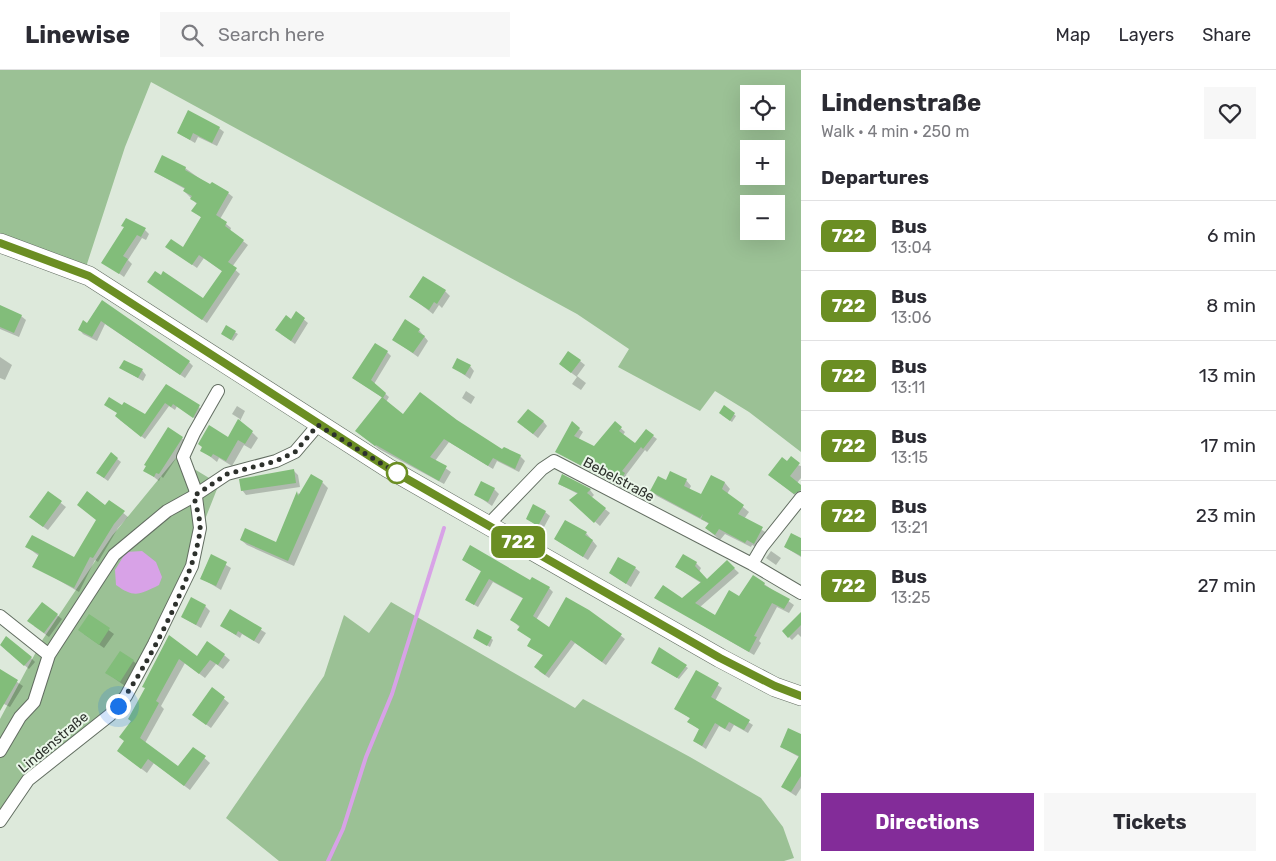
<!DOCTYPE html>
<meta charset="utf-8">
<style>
:root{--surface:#fff;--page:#f7f7f7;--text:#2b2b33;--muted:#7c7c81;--line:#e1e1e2;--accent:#832c99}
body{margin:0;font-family:Rubik,sans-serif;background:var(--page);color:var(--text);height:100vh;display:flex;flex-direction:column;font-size:19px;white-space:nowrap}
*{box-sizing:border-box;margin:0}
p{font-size:16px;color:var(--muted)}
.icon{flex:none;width:28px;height:28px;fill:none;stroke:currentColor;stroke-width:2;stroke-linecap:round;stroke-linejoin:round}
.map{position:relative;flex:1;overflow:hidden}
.drawer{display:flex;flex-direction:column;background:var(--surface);width:475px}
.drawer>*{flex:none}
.badge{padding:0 10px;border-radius:8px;font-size:18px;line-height:32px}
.buttons{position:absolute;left:740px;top:15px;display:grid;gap:10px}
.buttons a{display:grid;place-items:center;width:45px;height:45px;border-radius:0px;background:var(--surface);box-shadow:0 5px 20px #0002;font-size:25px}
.you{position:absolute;width:25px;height:25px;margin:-12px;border:4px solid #fff;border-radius:50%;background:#1a73e8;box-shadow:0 0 0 8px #1a73e833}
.map>.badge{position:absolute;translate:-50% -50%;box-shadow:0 0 0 2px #fff}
h2{padding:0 20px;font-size:19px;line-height:45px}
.round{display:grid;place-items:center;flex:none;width:52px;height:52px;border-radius:0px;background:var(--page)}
.summary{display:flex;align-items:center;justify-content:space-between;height:85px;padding:0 20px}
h1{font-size:24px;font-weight:700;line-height:38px}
.action{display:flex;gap:10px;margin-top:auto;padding:10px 20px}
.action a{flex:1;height:58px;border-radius:0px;background:var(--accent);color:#fff;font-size:20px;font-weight:700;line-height:58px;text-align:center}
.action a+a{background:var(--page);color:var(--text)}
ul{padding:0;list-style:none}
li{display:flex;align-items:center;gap:15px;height:70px;padding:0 20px;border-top:1px solid var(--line)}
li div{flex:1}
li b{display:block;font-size:19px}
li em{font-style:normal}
li .badge{min-width:55px;font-weight:700;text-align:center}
header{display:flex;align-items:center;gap:30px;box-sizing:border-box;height:70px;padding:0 25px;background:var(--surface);border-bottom:1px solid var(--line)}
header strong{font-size:24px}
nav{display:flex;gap:28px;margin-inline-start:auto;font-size:18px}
.search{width:350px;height:45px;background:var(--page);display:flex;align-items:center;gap:12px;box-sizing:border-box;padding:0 18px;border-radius:0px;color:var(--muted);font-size:19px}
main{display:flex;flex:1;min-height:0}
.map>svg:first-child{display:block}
.green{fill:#9bc195;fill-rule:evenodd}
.water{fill:#d8a2e7}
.shadow{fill:#0003}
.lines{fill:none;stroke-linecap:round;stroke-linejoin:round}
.stream{stroke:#d8a2e7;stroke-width:4}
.building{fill:#82bd7a}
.minor-casing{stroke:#626d61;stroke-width:14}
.secondary-casing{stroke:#626d61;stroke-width:20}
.minor{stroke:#fff;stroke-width:12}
.secondary{stroke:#fff;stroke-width:19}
.line-casing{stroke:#fff;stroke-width:11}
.line{stroke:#6b8e23;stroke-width:8}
.walk{stroke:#2d312c;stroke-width:5;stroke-dasharray:0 9}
.stop-dot{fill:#fff;stroke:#6b8e23;stroke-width:2.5}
.labels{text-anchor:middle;stroke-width:4;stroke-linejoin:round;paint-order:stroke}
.street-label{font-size:14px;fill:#2d312c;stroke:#eaf7e9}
</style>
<header>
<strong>Linewise</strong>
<div class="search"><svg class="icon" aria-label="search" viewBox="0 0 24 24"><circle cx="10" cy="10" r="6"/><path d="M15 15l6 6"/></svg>Search here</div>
<nav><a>Map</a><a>Layers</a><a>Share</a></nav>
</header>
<main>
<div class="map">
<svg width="801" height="791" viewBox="0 0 801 791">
<rect width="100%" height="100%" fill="#dde9db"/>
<!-- green -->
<path class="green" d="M0,0H801V382L749,342L715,321L700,341L618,297L629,279L577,244L151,12L125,77L86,197L36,176L0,165ZM749,24H776V51H749ZM749,79H776V106H749ZM749,134H776V161H749Z
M176,388L219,414L185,500L165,544L113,638L49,685L27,707L0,746V649L43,569L112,466Z
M391,532L575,638L583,629L690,687L761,728L783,757L794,788L784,791H279L226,748L324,606L344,545L369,563Z"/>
<!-- water -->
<path class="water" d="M142,481L156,492L162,507L159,515C139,525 134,528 116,515L115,500L126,482Z"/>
<!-- shadow -->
<path class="shadow" d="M219,58L224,62L217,76L198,67L195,73L178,63Z
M185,98L210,116L228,123L233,127L220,149L231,158L230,161L248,175L232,197L240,204L207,253L149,212L203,230L223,202L204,188L197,198L167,177L184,178L202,148L193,141L197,134L184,121L185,119L155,102Z
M125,158L145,160L149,164L146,170L142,168L128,190L132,194L124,207L103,192Z
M445,221L450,226L442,238L439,235L433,244L411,227Z
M102,231L189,292L193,296L185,308L105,254L97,271L83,264L79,259L87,254Z
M0,239L21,246L26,250L19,267L0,259Z
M296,243L308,253L295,274L281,264Z
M226,257L238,264L233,271L224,265Z
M419,260L428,271L418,287L394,270Z
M387,282L391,286L374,314L389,327L386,332L403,345L456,351L503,381L504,378L520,386L525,391L519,402L497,391L493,399L449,372L435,391L451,402L444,414L379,379L361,365L383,328L353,308Z
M0,287L12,295L5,310L0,308Z
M580,291L585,295L577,306L586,313L581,320L572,314L577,307L565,298Z
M470,296L474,301L470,309L453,297Z
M121,298L142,300L146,305L143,311Z
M166,316L203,340L197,350L177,336L175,340L169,336L145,369L120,350L123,337L146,346Z
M466,321L475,327L471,334L462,328Z
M237,336L245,341L240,351L258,368L251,379L244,375L232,396L219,388L217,392L202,380L228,368L240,349L232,344Z
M725,337L736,346L732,352L722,345Z
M543,351L547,356L538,368L524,357Z
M615,353L625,362L623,365L635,375L653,366L657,369L647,382L645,380L626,405L628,408L622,418L557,382L579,359L583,362L578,370L595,378Z
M169,359L187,372L163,408L161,406L159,411L145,400Z
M111,384L121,392L108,411L101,406Z
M787,392L801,396V408L797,413L801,417V430L777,411Z
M293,400L298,405L300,417L246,425L242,420Z
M563,406L590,420L594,425L591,428L610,443L600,456L575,434L578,424L559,414Z
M712,407L725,413L730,419L727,424L749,442L744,449L767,463L759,478L752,475L751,477L725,464L720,470L706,458L709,454L706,452L657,426L652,421L666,412L686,410L691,416L689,420L702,426Z
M322,412L328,418L294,496L247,475L241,470L277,474L298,423L300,425Z
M494,419L499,424L492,436L475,424Z
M48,423L66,437L48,460L35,451Z
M109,431L128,447L118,458L98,492L95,490L79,522L34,496L39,486L27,477L75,489Z
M545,442L550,446L543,459L527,449Z
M586,463L597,476L588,490L555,469Z
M801,470V487L785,477Z
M771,481L781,488L776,495L766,488Z
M211,486L231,498L221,520L201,508Z
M463,490L549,518L553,522L536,550L549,558L589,541L625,569L606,595L575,573L549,608L539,601L544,586L528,576L532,569L512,550L524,529L493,512L478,537L471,533L467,529L482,502Z
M727,492L739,503L700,537L716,546L740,528L764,514L794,535L789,543L777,537L759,571L761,573L754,585L656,528L683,529L701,513L676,497L696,493L701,498L699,502L707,511Z
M635,498L640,502L631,517L610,503Z
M42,533L62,549L49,567L34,556Z
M205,536L210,541L201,558L182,547Z
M231,541L266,563L259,574L242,564L240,568L222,556Z
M801,544V567L798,564L792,570L783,561Z
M89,546L114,564L104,578L84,564Z
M169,567L197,588L224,585L230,590L223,599L216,594L205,608L185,593L161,636L164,639L145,673L179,698L193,678L210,693L190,720L154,693L147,703L118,681L125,672L132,652L129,649L146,619Z
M474,568H491L493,570L490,577Z
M5,579L31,588L35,592L29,599Z
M660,579L688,598L679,609L654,594Z
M133,591L138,595L125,616L107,603Z
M2,602L23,616L10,637L0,632V605Z
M697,602L722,618L715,631L753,655L748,663L734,655L730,662L719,656L706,679L694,671L700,660L689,652L691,649L676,639Z
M212,619L229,633L211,658L193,645Z
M801,665V718L796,726L782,717L799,687L781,677Z"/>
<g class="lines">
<!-- stream -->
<path class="stream" d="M328,791L343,759L366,687L392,624L444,458"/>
</g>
<!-- building -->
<path class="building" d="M188,40L220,57L212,73L193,63L190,70L177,63Z
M162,85L186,97L185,100L210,114L212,112L229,122L216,145L227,152L225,156L244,170L228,192L237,198L202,250L147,212L155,201L161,205L163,201L203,228L222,201L199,185L192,195L165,177L171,169L183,177L201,147L191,141L197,133L190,129L192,126L183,121L185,118L154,102Z
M126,148L146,158L141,167L137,165L123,186L128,189L119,204L101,193L124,157L121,156Z
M423,206L446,220L437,234L434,232L429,240L409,227Z
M102,230L190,291L180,305L101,251L92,267L78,260L83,250L87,253Z
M0,235L22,245L14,263L0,257Z
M296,241L305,248L291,271L275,260L286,245L291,249Z
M405,249L420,259L418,262L425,266L413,283L392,270Z
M226,255L236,261L231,270L221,264Z
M375,273L388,281L371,310L386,323L383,328L352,308Z
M568,281L581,290L571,303L559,294Z
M457,288L471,295L465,305L452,298Z
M124,290L143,299L138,308L119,298Z
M166,314L200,335L193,348L173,334L171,337L165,333L141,367L115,346L117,343L104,335L109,327L122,335L124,332L145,344Z
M420,322L457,350L502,379L504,377L521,385L515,399L493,388L488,396L444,369L430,387L447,396L439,411L376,375L375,376L355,361L382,327L403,344Z
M724,335L735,343L730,351L719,343Z
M528,339L544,351L533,364L517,352Z
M238,349L253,361L245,374L238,370L226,391L213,384L211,387L200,381L202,377L198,374L209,355L228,367Z
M572,351L580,358L574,366L594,376L615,351L622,357L619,361L635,373L646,359L654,365L643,379L641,377L622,401L625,403L618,415L555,382Z
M168,357L183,367L159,404L156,403L154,407L143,401L146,396L144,395Z
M111,382L118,388L104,408L96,403Z
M791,386L800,393L790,406L801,415V420L794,424L768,405L782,387L787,391Z
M294,399L296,413L241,421L239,409Z
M670,401L687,409L684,416L701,424L711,405L725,412L722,419L744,435L738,444L763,457L754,474L747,470L745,473L719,459L715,465L705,458L709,453L701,449L703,444L700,448L650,421L658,406L666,410Z
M311,404L323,411L288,491L240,470L245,458L276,472L297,421L298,426Z
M562,404L591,419L587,423L606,438L594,453L569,430L578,423L558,414Z
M481,411L495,418L488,432L474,425Z
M48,421L62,431L43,457L29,447Z
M87,421L105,435L109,430L125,441L114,454L93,488L90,487L74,518L32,497L39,484L25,477L32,465L74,487L96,450L77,435Z
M533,434L546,441L538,456L526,449Z
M565,450L587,462L585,465L593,470L583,487L554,469Z
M791,463L801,468V486L784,477Z
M470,475L530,510L532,507L550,517L533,546L549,557L566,527L589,540L622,564L602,592L571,570L545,605L534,597L543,585L527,576L531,569L517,560L520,556L510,550L523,528L489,509L474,535L465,530L481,501L462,490Z
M211,484L227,492L216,516L200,509Z
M683,484L697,492L695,496L707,509L727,490L735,498L695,533L715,545L729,520L739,526L753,505L765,513L764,515L790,529L784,539L772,533L754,566L757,567L749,582L654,528L663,515L682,528L701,512L675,497Z
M618,487L636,497L626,514L609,503Z
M191,527L206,535L196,555L181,547Z
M42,532L58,544L44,563L27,551Z
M230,539L262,558L254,571L238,561L236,565L220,556Z
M801,542V555L788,568L782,561Z
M89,544L110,558L99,575L78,560Z
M477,559L492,567L487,576L473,568Z
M169,565L197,586L207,571L225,584L218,595L210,590L199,604L179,589L156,631L159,633L140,668L178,696L193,677L206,686L184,716L148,689L141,699L117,681L124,671L119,667L131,651L128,649L145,618L142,617Z
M6,566L32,587L24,596L0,575Z
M659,577L687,595L677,608L651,593Z
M120,581L134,590L120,612L105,603Z
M0,599L18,610L0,641Z
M696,600L719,613L711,627L750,650L744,660L729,652L725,659L715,653L702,676L693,671L699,659L687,652L690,648L674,639Z
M212,617L225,627L206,655L192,645Z
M788,658L801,664V706L791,722L781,717L799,686L780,677Z"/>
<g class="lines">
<!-- minor casing -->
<g class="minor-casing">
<path id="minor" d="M488,455L542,399L554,391L752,494L801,523
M752,494L762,477L801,428
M0,546L49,585
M0,681L20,647L34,632L49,585L114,485L167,441L194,426L227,404L276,391L295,382L318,355
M0,751L28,710L110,645L126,626L154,574L192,496L200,458L195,419L183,387L194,363L218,321"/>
</g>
<!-- secondary casing -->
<g class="secondary-casing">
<path id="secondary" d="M0,173L89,206L388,398L720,588L775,617L801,626"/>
</g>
<!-- minor -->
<use href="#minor" class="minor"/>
<!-- secondary -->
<use href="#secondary" class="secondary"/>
</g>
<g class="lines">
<!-- line casing -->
<g class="line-casing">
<path id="line" d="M0,173L89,206L388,398L720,588L775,616L801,626"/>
</g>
<!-- line -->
<use href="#line" class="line"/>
<!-- walk -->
<path class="walk" d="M118,636C145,601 196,503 200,460C201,450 196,437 194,426L227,404L276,391L295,382L318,355L397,403"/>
</g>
<!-- markers -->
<circle class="stop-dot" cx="397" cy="403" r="10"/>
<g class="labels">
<!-- street labels -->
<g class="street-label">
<text transform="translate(619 409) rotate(28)" y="5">Bebelstraße</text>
<text transform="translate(53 672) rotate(-40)" y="5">Lindenstraße</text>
</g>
</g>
</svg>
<div class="buttons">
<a><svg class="icon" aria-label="locate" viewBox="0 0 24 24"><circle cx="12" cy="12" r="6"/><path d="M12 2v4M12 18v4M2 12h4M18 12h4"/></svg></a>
<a>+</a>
<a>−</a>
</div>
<div class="you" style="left:118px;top:636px"></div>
<b class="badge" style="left:518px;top:472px;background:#6b8e23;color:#fff">722</b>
</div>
<section class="drawer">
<div class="summary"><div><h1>Lindenstraße</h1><p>Walk · 4 min · 250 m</p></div><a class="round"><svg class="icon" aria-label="heart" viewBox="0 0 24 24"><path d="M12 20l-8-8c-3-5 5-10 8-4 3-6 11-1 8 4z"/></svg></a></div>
<h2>Departures</h2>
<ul>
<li><span class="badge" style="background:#6b8e23;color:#fff">722</span><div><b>Bus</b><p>13:04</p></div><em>6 min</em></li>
<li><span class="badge" style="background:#6b8e23;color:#fff">722</span><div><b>Bus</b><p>13:06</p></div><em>8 min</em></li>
<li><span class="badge" style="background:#6b8e23;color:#fff">722</span><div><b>Bus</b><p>13:11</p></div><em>13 min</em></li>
<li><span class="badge" style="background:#6b8e23;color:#fff">722</span><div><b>Bus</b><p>13:15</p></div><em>17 min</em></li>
<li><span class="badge" style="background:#6b8e23;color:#fff">722</span><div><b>Bus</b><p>13:21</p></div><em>23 min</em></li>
<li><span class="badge" style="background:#6b8e23;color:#fff">722</span><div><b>Bus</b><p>13:25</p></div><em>27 min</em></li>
</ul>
<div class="action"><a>Directions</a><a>Tickets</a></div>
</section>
</main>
